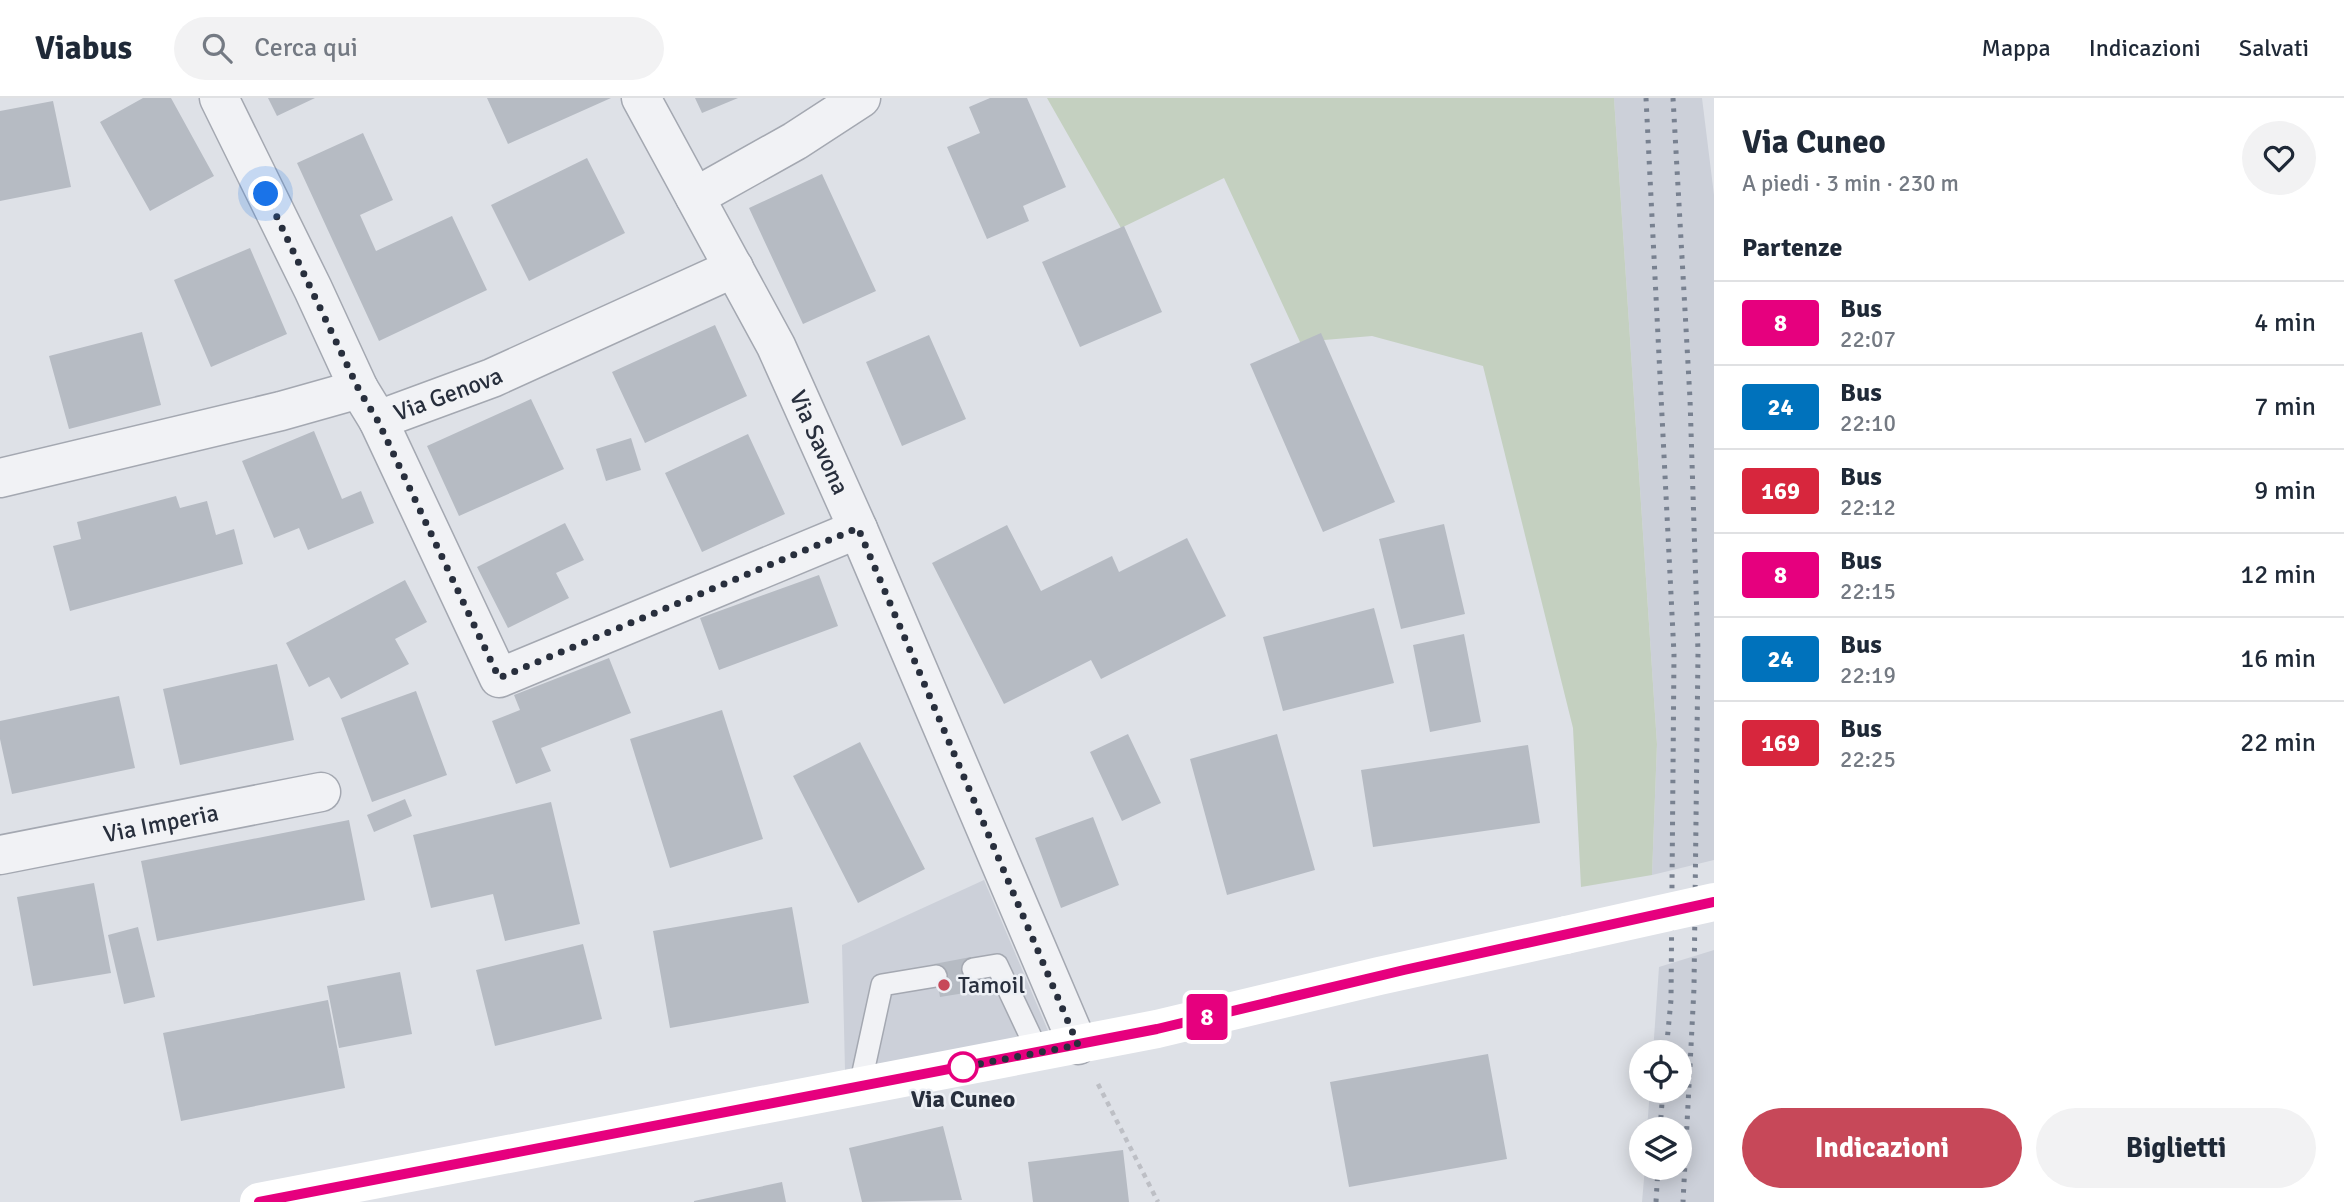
<!DOCTYPE html>
<html lang="it">
<meta charset="utf-8">
<style>
:root{--surface:#fff;--page:#f2f2f3;--text:#1f2937;--muted:#747a83;--line:#e0e1e3;--accent:#c74859}
body{margin:0;font-family:Signika,sans-serif;background:var(--page);color:var(--text);height:100vh;display:flex;flex-direction:column;font-size:26px;white-space:nowrap}
*{box-sizing:border-box;margin:0}
p{font-size:23px;color:var(--muted)}
.icon{flex:none;width:38px;height:38px;fill:none;stroke:currentColor;stroke-width:2;stroke-linecap:round;stroke-linejoin:round}
.map{position:relative;flex:1;overflow:hidden}
.sheet{display:flex;flex-direction:column;background:var(--surface);width:630px}
.sheet>*{flex:none}
.badge{padding:0 14px;border-radius:5px;font-size:24px;line-height:46px}
.fabs{position:absolute;left:1629px;top:942px;display:grid;gap:14px}
.fabs a{display:grid;place-items:center;width:63px;height:63px;border-radius:50%;background:var(--surface);box-shadow:0 4px 18px #0003;font-size:35px}
.you{position:absolute;width:35px;height:35px;margin:-18px;border:5px solid #fff;border-radius:50%;background:#1a73e8;box-shadow:0 0 0 10px #1a73e833}
.map>.badge{position:absolute;translate:-50% -50%;box-shadow:0 0 0 4px #fff}
h2{padding:0 28px;font-size:26px;line-height:63px}
.round{display:grid;place-items:center;flex:none;width:74px;height:74px;border-radius:37px;background:var(--page)}
.head{display:flex;align-items:center;justify-content:space-between;height:119px;padding:0 28px}
h1{font-size:33px;font-weight:700;line-height:52px}
.primary-button{display:flex;gap:14px;margin-top:auto;padding:14px 28px}
.primary-button a{flex:1;height:80px;border-radius:42px;background:var(--accent);color:#fff;font-size:28px;font-weight:700;line-height:80px;text-align:center}
.primary-button a+a{background:var(--page);color:var(--text)}
ul{padding:0;list-style:none}
li{display:flex;align-items:center;gap:21px;height:84px;padding:0 28px;border-top:2px solid var(--line)}
li div{flex:1}
li b{display:block;font-size:26px}
li em{font-style:normal}
li .badge{min-width:77px;font-weight:700;text-align:center}
header{display:flex;align-items:center;gap:42px;box-sizing:border-box;height:98px;padding:0 35px;background:var(--surface);border-bottom:2px solid var(--line)}
header strong{font-size:33px}
nav{display:flex;gap:38px;margin-inline-start:auto;font-size:24px}
.search{width:490px;height:63px;background:var(--page);display:flex;align-items:center;gap:18px;box-sizing:border-box;padding:0 24px;border-radius:38px;color:var(--muted);font-size:26px}
main{display:flex;flex:1;min-height:0}
.map>svg:first-child{display:block}
.built{fill:#ccd0d9}
.green{fill:#c4d0c0}
.building{fill:#b6bbc3}
.lines{fill:none;stroke-linecap:round;stroke-linejoin:round}
.service-casing{stroke:#a4a8b1;stroke-width:24}
.minor-casing{stroke:#a4a8b1;stroke-width:41}
.path{stroke:#bdbfc5;stroke-width:4.5;stroke-dasharray:5 5;stroke-linecap:butt}
.service{stroke:#f1f2f5;stroke-width:21}
.minor{stroke:#f1f2f5;stroke-width:38}
.secondary{stroke:#fff;stroke-width:38}
.rail{stroke:#788190;stroke-width:5;stroke-dasharray:3.5 7;stroke-linecap:butt}
.secondary-bridge{stroke:#fff;stroke-width:38}
.line-casing{stroke:#fff;stroke-width:16}
.line{stroke:#e6007e;stroke-width:10}
.walk{stroke:#282f3d;stroke-width:7;stroke-dasharray:0 12.6}
.poi-dot{fill:#c74859;stroke:#edf0f5;stroke-width:2.5}
.stop-dot{fill:#fff;stroke:#e6007e;stroke-width:3.5}
.labels{text-anchor:middle;stroke-width:5;stroke-linejoin:round;paint-order:stroke}
.street-label{font-size:24px;fill:#282f3d;stroke:#edf0f5}
.poi-label{font-size:24px;fill:#282f3d;stroke:#edf0f5;text-anchor:start}
.stop-label{font-size:24px;font-weight:bold;fill:#282f3d;stroke:#edf0f5}
</style>
<header>
<strong>Viabus</strong>
<div class="search"><svg class="icon" aria-label="search" viewBox="0 0 24 24"><circle cx="10" cy="10" r="6"/><path d="M15 15l6 6"/></svg>Cerca qui</div>
<nav><a>Mappa</a><a>Indicazioni</a><a>Salvati</a></nav>
</header>
<main>
<div class="map">
<svg width="1714" height="1104" viewBox="0 0 1714 1104">
<rect width="100%" height="100%" fill="#dee1e7"/>
<!-- built -->
<path class="built" d="M1614,0H1702L1714,97V762L1652,777L1657,646Z
M984,782L1049,935L845,972L842,847Z
M1714,852V1104H1642L1645,1069H1680V1031H1647L1650,992H1680V954H1653L1659,869Z"/>
<!-- green -->
<path class="green" d="M1047,0H1614L1657,646L1652,777L1581,789L1573,630L1483,268L1372,238L1300,244L1224,80L1121,130Z"/>
<!-- building -->
<path class="building" d="M143,0H171L214,78L150,113L100,24Z
M268,0H315L277,18Z
M487,0H611L508,46Z
M695,0H738L702,15Z
M990,0H1027L1066,89L1023,108L1029,123L987,141L947,49L980,35L969,9Z
M53,3L71,89L0,103V13Z
M363,35L393,102L360,117L376,153L452,118L487,192L379,243L297,65Z
M587,60L625,135L529,183L491,107Z
M822,76L876,193L803,226L749,110Z
M1124,128L1162,214L1080,249L1042,164Z
M250,150L287,236L211,269L174,182Z
M715,227L747,298L645,345L612,274Z
M142,234L161,307L69,331L49,258Z
M1321,235L1395,404L1323,434L1250,266Z
M929,237L966,321L902,348L866,264Z
M531,301L564,371L459,418L427,348Z
M314,333L342,401L361,393L374,425L308,452L299,430L274,440L242,363Z
M748,336L785,416L702,454L665,375Z
M631,340L641,372L606,383L596,351Z
M176,398L180,410L207,403L216,437L234,431L243,466L70,513L53,448L81,441L77,424Z
M565,425L584,462L556,475L569,500L508,530L477,469Z
M1444,426L1465,516L1401,531L1379,441Z
M1007,427L1041,493L1112,458L1119,474L1187,440L1226,518L1101,581L1091,562L1004,606L932,465Z
M819,477L838,528L719,572L700,520Z
M405,482L427,524L395,541L409,566L341,601L329,579L309,589L286,545Z
M1374,510L1394,585L1283,613L1263,539Z
M1464,536L1481,624L1430,634L1413,547Z
M609,560L631,615L541,650L551,673L516,686L492,623L520,612L514,597Z
M277,566L294,642L180,667L163,591Z
M416,593L447,677L372,704L341,620Z
M119,598L135,670L12,696L0,641V623Z
M722,612L763,741L670,770L630,641Z
M1128,636L1161,705L1122,723L1090,654Z
M1277,636L1315,772L1227,797L1190,661Z
M860,644L925,771L858,805L793,678Z
M1528,647L1540,725L1373,749L1361,672Z
M405,701L412,718L374,734L367,717Z
M551,704L580,826L505,843L493,796L431,810L413,737Z
M1093,719L1119,787L1061,810L1035,740Z
M349,722L365,802L157,843L141,763Z
M94,785L111,875L33,888L17,799Z
M792,809L809,905L670,930L653,833Z
M138,829L155,899L124,906L108,837Z
M583,846L602,921L495,948L476,872Z
M971,859L977,893L940,899L934,866Z
M400,874L412,936L339,950L327,888Z
M328,902L345,990L181,1023L163,935Z
M1488,956L1507,1061L1349,1089L1330,984Z
M943,1028L962,1102L862,1104L849,1050Z
M1123,1052L1129,1104H1033L1028,1064Z
M782,1084L786,1104H694V1103Z"/>
<g class="lines">
<!-- service casing -->
<g class="service-casing">
<path id="service" d="M973,871L997,867L1038,954
M860,988L882,887L936,878"/>
</g>
<!-- minor casing -->
<g class="minor-casing">
<g id="minor">
<path d="M219,0L313,191L359,291"/>
<path id="s1" d="M641,0L776,248L858,431L1078,947"/>
<path d="M695,99L795,43L861,0"/>
<path d="M378,322L499,580L858,431"/>
<path id="s2" d="M0,380L281,313L359,291L378,322L492,280L734,170"/>
<path id="s3" d="M0,757L321,694"/>
</g>
</g>
<!-- path -->
<path class="path" d="M1098,986L1158,1104"/>
<!-- service -->
<use href="#service" class="service"/>
<!-- minor -->
<use href="#minor" class="minor"/>
<!-- secondary -->
<path class="secondary" d="M259,1104L1157,931L1379,878L1566,837"/>
<!-- rail -->
<path class="rail" d="M1646,0L1674,556L1671,902L1666,954
M1673,0L1690,301L1698,554L1694,890L1683,1104
M1660,1031L1663,992
M1656,1104L1658,1069"/>
<!-- secondary-bridge -->
<path class="secondary-bridge" d="M1566,837L1714,804"/>
</g>
<g class="lines">
<!-- line casing -->
<g class="line-casing">
<path id="line" d="M259,1104L1157,931L1404,872L1714,804"/>
</g>
<!-- line -->
<use href="#line" class="line"/>
<!-- walk -->
<path class="walk" d="M266,96L359,292L378,323L499,580L858,430L1078,947L963,969"/>
</g>
<!-- markers -->
<circle class="poi-dot" cx="944" cy="887" r="7"/>
<circle class="stop-dot" cx="963" cy="969" r="14"/>
<g class="labels">
<!-- street labels -->
<g class="street-label">
<text dy="8" stroke="none"><textPath href="#s2" startOffset="481">Via Genova</textPath></text>
<text dy="8" stroke="none"><textPath href="#s1" startOffset="388">Via Savona</textPath></text>
<text dy="8" stroke="none"><textPath href="#s3" startOffset="164">Via Imperia</textPath></text>
</g>
<!-- poi labels -->
<g class="poi-label">
<text x="958" y="895">Tamoil</text>
</g>
<!-- stop labels -->
<g class="stop-label">
<text x="963" y="1009">Via Cuneo</text>
</g>
</g>
</svg>
<div class="fabs">
<a><svg class="icon" aria-label="locate" viewBox="0 0 24 24"><circle cx="12" cy="12" r="6"/><path d="M12 2v4M12 18v4M2 12h4M18 12h4"/></svg></a>
<a><svg class="icon" aria-label="layers" viewBox="0 0 24 24"><path d="M12 4l9 5-9 5-9-5zM3 14l9 5 9-5"/></svg></a>
</div>
<div class="you" style="left:266px;top:96px"></div>
<b class="badge" style="left:1207px;top:919px;background:#e6007e;color:#fff">8</b>
</div>
<section class="sheet">
<div class="head"><div><h1>Via Cuneo</h1><p>A piedi · 3 min · 230 m</p></div><a class="round"><svg class="icon" aria-label="heart" viewBox="0 0 24 24"><path d="M12 20l-8-8c-3-5 5-10 8-4 3-6 11-1 8 4z"/></svg></a></div>
<h2>Partenze</h2>
<ul>
<li><span class="badge" style="background:#e6007e;color:#fff">8</span><div><b>Bus</b><p>22:07</p></div><em>4 min</em></li>
<li><span class="badge" style="background:#0072bc;color:#fff">24</span><div><b>Bus</b><p>22:10</p></div><em>7 min</em></li>
<li><span class="badge" style="background:#d7263d;color:#fff">169</span><div><b>Bus</b><p>22:12</p></div><em>9 min</em></li>
<li><span class="badge" style="background:#e6007e;color:#fff">8</span><div><b>Bus</b><p>22:15</p></div><em>12 min</em></li>
<li><span class="badge" style="background:#0072bc;color:#fff">24</span><div><b>Bus</b><p>22:19</p></div><em>16 min</em></li>
<li><span class="badge" style="background:#d7263d;color:#fff">169</span><div><b>Bus</b><p>22:25</p></div><em>22 min</em></li>
</ul>
<div class="primary-button"><a>Indicazioni</a><a>Biglietti</a></div>
</section>
</main>
